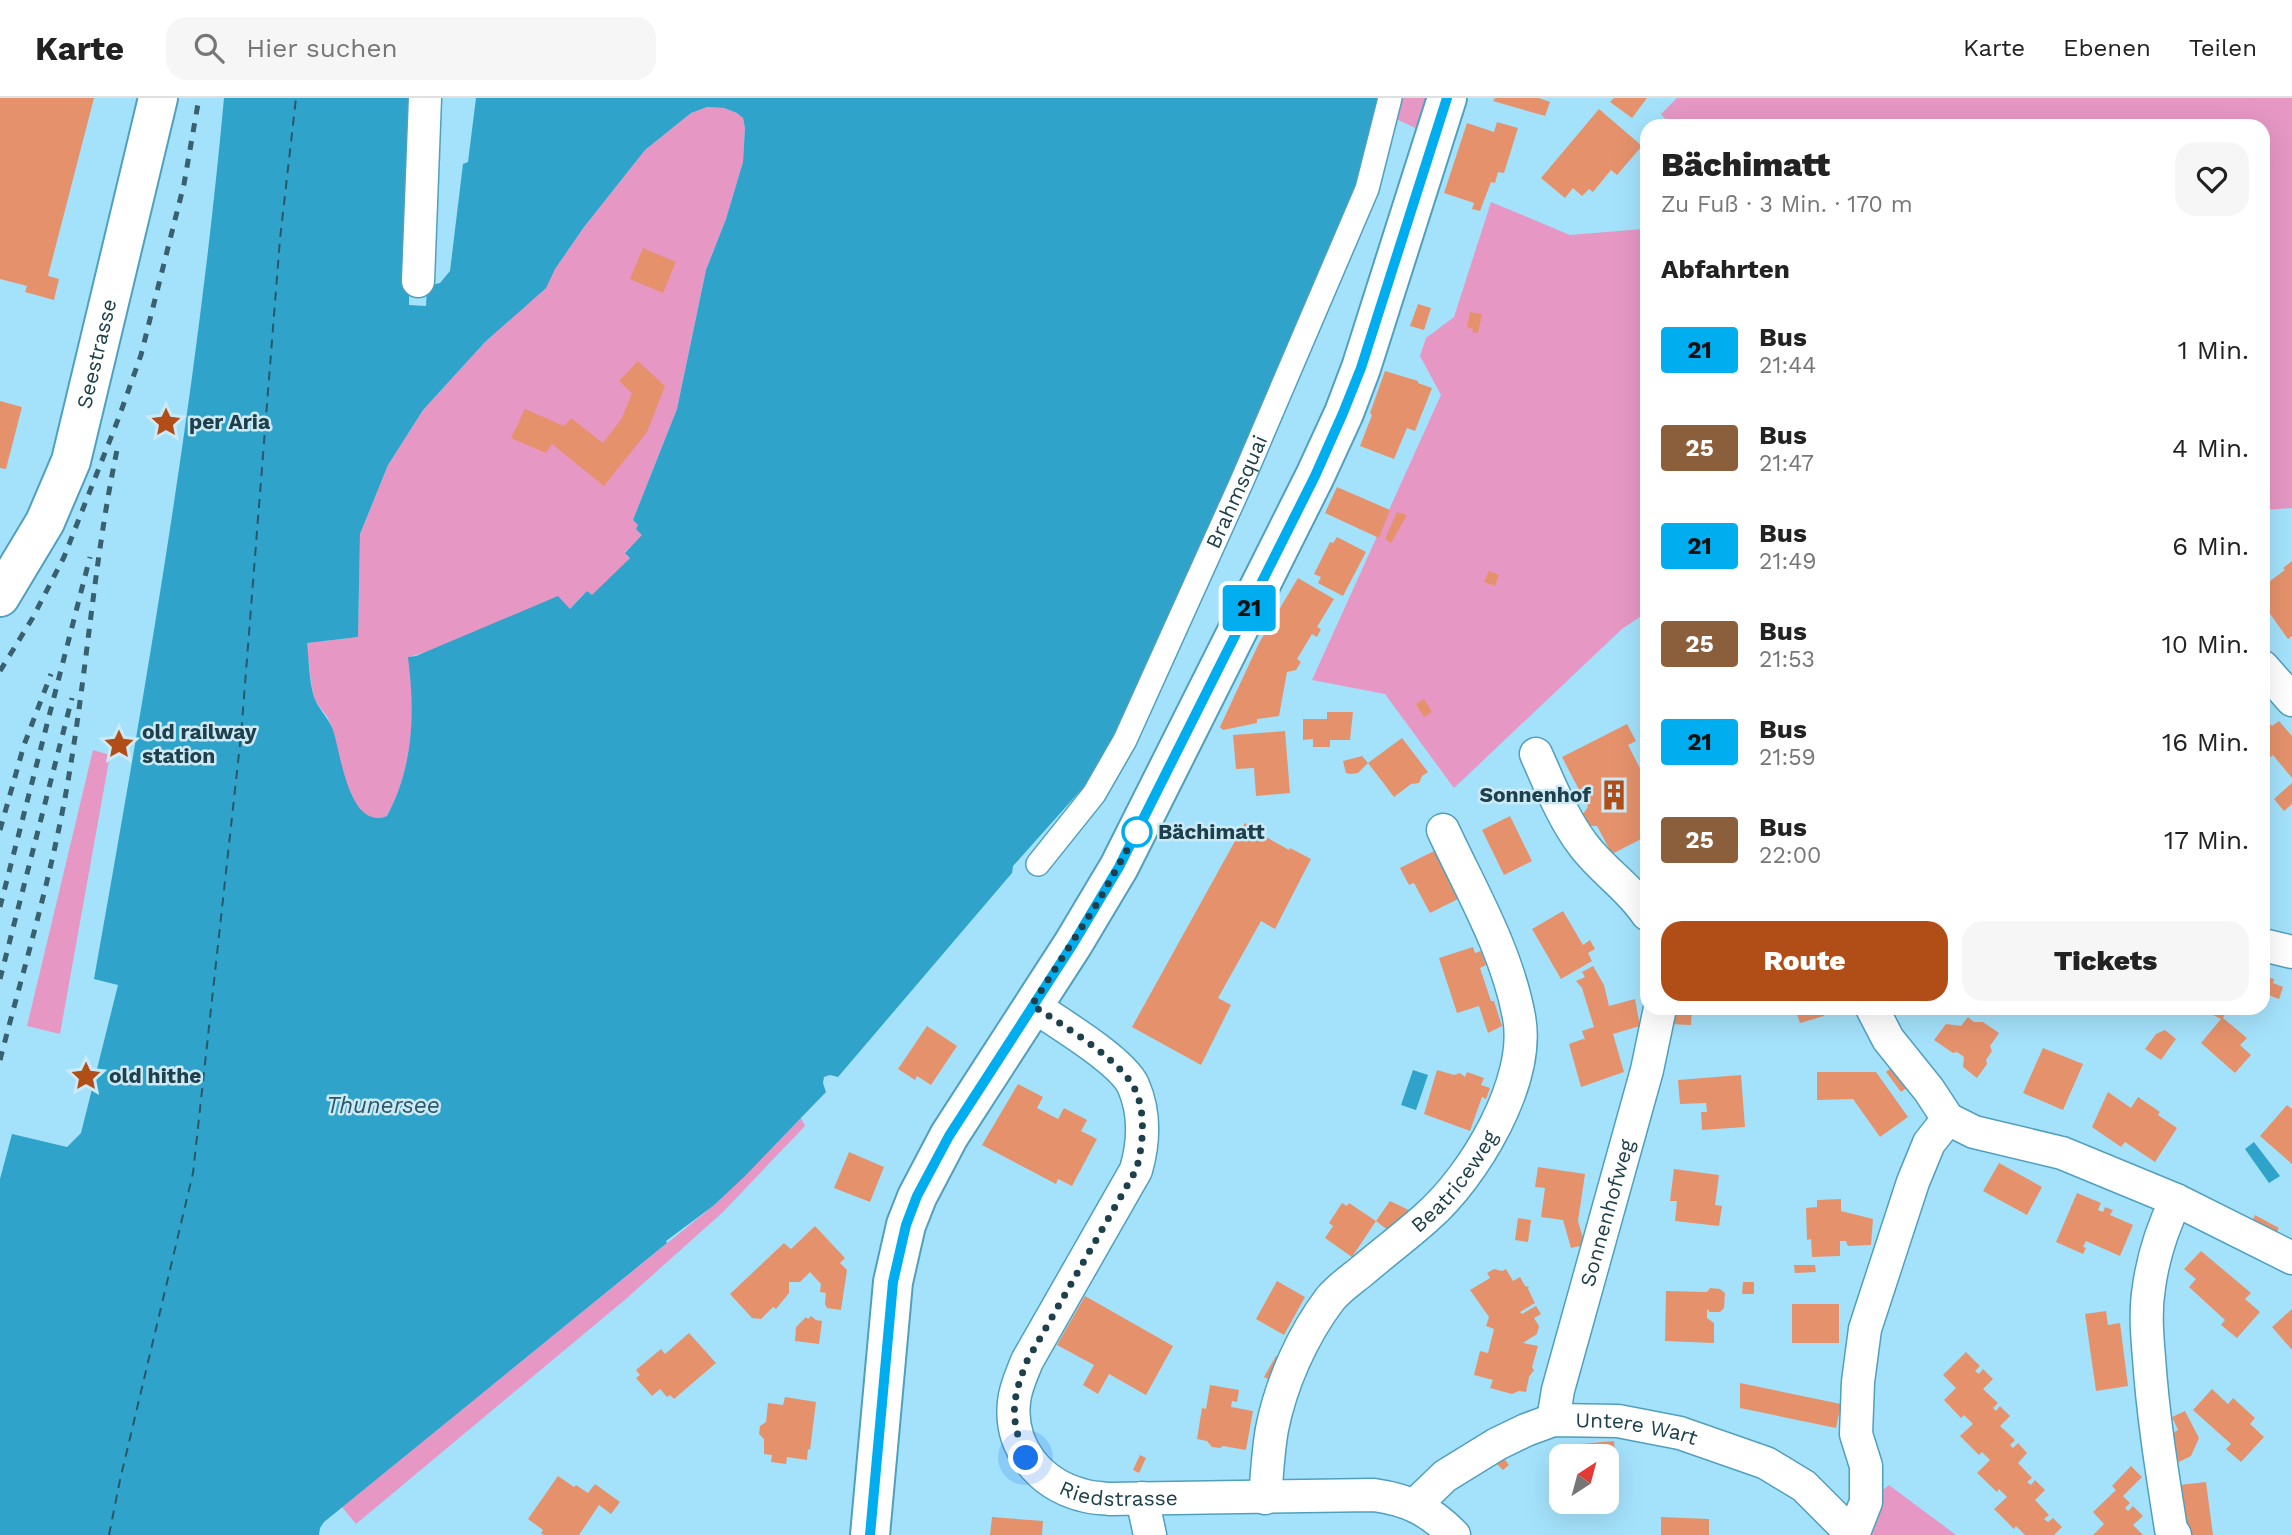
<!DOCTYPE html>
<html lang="de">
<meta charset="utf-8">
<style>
:root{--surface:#fff;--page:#f6f6f6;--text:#222;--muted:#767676;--line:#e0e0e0;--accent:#b14e17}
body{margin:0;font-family:"Work Sans",sans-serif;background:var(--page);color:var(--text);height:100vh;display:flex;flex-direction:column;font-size:26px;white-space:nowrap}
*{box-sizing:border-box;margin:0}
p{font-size:23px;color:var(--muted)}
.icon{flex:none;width:38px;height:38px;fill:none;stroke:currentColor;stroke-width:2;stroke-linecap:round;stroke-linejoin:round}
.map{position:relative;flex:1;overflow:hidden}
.side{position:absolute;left:1640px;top:21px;width:630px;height:896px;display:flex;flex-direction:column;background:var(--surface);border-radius:21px;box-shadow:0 7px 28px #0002}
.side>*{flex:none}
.badge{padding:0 14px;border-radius:5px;font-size:24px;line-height:46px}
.needle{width:46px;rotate:36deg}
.buttons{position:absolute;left:1549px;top:1346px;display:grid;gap:14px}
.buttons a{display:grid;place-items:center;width:70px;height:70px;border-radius:14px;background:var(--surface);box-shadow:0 7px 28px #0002;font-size:35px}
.you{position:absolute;width:35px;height:35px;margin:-18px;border:5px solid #fff;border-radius:50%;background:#1a73e8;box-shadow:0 0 0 10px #1a73e833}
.map>.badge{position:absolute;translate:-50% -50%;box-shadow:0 0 0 4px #fff}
h2{padding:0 21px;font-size:26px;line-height:63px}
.round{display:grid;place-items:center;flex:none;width:74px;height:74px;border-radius:21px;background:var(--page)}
.head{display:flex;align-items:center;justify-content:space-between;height:119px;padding:0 21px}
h1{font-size:33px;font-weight:800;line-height:52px}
.cta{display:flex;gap:14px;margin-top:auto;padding:14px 21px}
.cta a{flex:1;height:80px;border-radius:21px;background:var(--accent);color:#fff;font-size:28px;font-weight:800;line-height:80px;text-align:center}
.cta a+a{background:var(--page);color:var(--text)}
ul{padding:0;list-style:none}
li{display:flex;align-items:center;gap:21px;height:98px;padding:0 21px}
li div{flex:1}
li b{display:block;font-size:26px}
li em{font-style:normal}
li .badge{min-width:77px;font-weight:700;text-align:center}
header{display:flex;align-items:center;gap:42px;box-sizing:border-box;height:98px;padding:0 35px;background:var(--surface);border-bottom:2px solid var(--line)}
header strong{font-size:33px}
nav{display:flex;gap:38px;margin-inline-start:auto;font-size:24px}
.search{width:490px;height:63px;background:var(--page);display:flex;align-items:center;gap:18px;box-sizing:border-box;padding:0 24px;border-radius:21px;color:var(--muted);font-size:26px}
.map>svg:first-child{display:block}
.green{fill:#e697c4}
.water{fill:#2fa3c9;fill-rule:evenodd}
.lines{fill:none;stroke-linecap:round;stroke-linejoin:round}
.ferry{stroke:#2a5869;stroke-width:2;stroke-dasharray:9 7;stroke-linecap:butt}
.building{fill:#e5926c}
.pedestrian-casing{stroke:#50a0bd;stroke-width:26}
.minor-casing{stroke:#50a0bd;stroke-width:35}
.tertiary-casing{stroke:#50a0bd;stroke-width:42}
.secondary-casing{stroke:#50a0bd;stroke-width:42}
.pedestrian{stroke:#fff;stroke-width:23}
.minor{stroke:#fff;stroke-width:32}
.tertiary{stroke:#fff;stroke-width:38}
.secondary{stroke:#fff;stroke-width:38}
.rail{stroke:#38606e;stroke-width:5;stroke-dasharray:9 9;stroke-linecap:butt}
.line-casing{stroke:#fff;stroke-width:16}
.line{stroke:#00adef;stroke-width:10}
.walk{stroke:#1e404c;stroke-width:7;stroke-dasharray:0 12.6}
.stop-dot{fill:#fff;stroke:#00adef;stroke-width:3.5}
.labels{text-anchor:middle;stroke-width:5;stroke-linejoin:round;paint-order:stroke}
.street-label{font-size:21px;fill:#1e404c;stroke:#cceaf6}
.poi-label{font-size:21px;font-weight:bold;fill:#1e404c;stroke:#cceaf6;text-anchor:start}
.stop-label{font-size:21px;font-weight:bold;fill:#1e404c;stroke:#cceaf6;text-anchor:start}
.water-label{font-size:23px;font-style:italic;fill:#2a5869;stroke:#cceaf6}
</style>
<header>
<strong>Karte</strong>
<div class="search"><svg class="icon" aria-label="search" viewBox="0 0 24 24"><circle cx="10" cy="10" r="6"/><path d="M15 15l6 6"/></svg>Hier suchen</div>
<nav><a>Karte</a><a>Ebenen</a><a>Teilen</a></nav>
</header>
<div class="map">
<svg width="2292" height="1437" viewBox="0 0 2292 1437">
<rect width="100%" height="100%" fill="#a4e2fb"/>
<!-- green -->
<path class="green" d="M1402,0H1427L1420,32L1396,21Z
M1677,0H2292V410L2263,412V28H1671L1661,16Z
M707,9L724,10L737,15L743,20L745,30L743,64L726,121L706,172L677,311L633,422L639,427L643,437L625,454L630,460L592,498L587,493L570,511L409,559C415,615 414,667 387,718C346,734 340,646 329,622C325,614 317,608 314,599C310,582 309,562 306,545L358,539L360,436L388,367L423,312L485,244L545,190L555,171L584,129L645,52L691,15Z
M1491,104L1570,137L1643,131L1647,128V514L1622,531L1454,690L1385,596L1312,582L1441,297L1420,258L1426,240L1454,219Z
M93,652L110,657L60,936L27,928Z
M801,1020L805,1028L723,1114L627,1200L356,1426L342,1409L713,1108Z
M1889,1387L1956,1437H1828Z"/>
<!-- water -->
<path class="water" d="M224,0H409V207L426,208L427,188L440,185L450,173L463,66L468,64L476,0H1382L1352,99L1299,233L1097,674L1013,768L1012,775L838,979L830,977L824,979L823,985L826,994L745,1078L713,1108L666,1143L667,1145L324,1424L320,1430L319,1437H0V1081L12,1036L67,1049L81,1035L118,887L94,881C146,588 197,296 224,0ZM707,9L724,10L737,15L743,20L745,30L743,64L726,121L706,172L677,311L633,422L638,427L636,431L642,437L625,455L630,460L592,497L587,493L570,511L558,498L416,558L408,559C415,615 414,667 387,718C349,733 341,656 333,632C329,620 318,611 314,599C309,582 309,563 307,545L358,539L360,436L388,367L423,312L485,244L546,190L555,171L584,129L645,52L691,15Z
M1413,972L1428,977L1416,1012L1401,1007Z
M2254,1044L2280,1078L2269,1085L2245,1051Z"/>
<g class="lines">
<!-- ferry -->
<path class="ferry" d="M109,1437L120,1382L193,1075L241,637L280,141L296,0"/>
</g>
<!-- building -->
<path class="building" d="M0,0H94L48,178L59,181L54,202L25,194L27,188L0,181Z
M1495,0H1539L1550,4L1545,18L1493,3Z
M1614,0H1647L1632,20L1610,4Z
M1599,11L1642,48L1617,77L1611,72L1593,94L1589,91L1582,98L1573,90L1565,100L1541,80Z
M1497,24L1518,30L1504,75L1498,74L1495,85L1491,84L1480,113L1472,111L1474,105L1444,95L1467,25L1494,34Z
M643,150L676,164L663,195L630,181Z
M1418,206L1431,210L1424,232L1410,228Z
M1470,214L1482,216L1478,235L1472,234L1473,231L1467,229Z
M638,263L665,288L647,334L604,388L552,346L546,355L511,340L525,311L564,328L571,320L603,345L622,320L632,295L619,283Z
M1385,273L1418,283V285L1432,290L1415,333L1407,330L1394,361L1360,348L1372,317L1370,315Z
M0,303L22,309L6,371L0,370Z
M1337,389L1390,412L1379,440L1325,415Z
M1397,414L1407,417L1391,445L1385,441Z
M1337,439L1366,454L1343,498L1318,485L1321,479L1314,476L1330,444L1333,445Z
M2292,463V538L2288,541L2263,506V488L2285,472L2283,470Z
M1489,473L1499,477L1495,488L1484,484Z
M1298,480L1334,501L1317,529L1321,531L1317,539L1312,536L1297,561L1301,564L1296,572L1287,574L1279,618L1257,621V625L1223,632L1220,629L1259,545Z
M1424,601L1432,614L1424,619L1416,606Z
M1327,614H1353L1350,642H1330V649H1313V641L1303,642V621H1327Z
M2263,617L2272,628L2279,623L2292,638V680L2273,657L2263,666Z
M1627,626L1636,643L1628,647L1647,684V738L1612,756L1597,728H1588L1582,717L1588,709L1562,659Z
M1285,633L1290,695L1256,698L1254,670L1236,671L1233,637Z
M1402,640L1428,674L1422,678L1419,685L1411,686L1394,699L1368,665L1358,675L1351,676L1346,675L1343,663L1362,658L1368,665Z
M2292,685V706L2284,713L2274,701Z
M1510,718L1532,763L1504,777L1482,732Z
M1245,725L1260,733L1259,735L1289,752L1290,750L1311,761L1275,831L1261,823L1218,900L1231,907L1201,967L1132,929Z
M1436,752L1458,801L1430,815L1414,785L1409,787L1400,770Z
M1563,813L1583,847L1590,842L1595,851L1588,855L1592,863L1561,881L1532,831Z
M1473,849L1475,855L1481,853L1486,867L1480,870L1491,903H1494L1502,928L1488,935L1479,908L1457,915L1439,860Z
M1593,868L1604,887L1609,908L1635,901L1640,928L1613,936L1624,974L1581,989L1569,946L1583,941L1585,942L1582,933L1594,929L1582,890L1576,883L1585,879L1582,874Z
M2264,878L2274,881L2273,885L2283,889L2279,901L2263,895Z
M1671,910H1692L1691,927L1670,926Z
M1795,910H1822L1824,918L1800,925Z
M2199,910H2228L2223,920L2247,940L2240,947L2251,957L2235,975L2201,945L2221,921Z
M1968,919L1974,924H1983L1999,935L1990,948L1992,953L1986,962L1987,966L1977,980L1963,969L1964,959L1957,954L1953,955L1934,942L1946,926L1961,928Z
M927,928L957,948L931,987L917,978L915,982L898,971Z
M2165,932L2176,941L2161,962L2145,951L2156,936Z
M2043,950L2083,966L2063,1012L2023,995Z
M1897,965L1912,986L1901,994L1886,974Z
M1437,972L1454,977L1460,975L1465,979L1467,974L1484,980L1481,987L1490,990L1486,1001L1482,999L1470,1033L1424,1016Z
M1817,974H1876L1908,1019L1880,1039L1853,1001L1817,1002Z
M1741,977L1745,1029L1702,1032L1701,1014H1707L1706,1005L1680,1006L1678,982Z
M1018,986L1043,999L1037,1010L1058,1021L1064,1010L1087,1022L1081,1033L1097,1041L1072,1088L1058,1081L1056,1086L982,1047Z
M2108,994L2131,1010L2138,999L2160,1014L2158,1017L2177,1030L2155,1064L2125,1044L2121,1049L2092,1029Z
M2287,1007L2292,1011V1066L2260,1038Z
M849,1054L884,1069L870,1104L834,1090Z
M1999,1065L2042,1089L2027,1117L1983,1093Z
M1538,1069L1585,1076L1578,1123L1585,1147L1571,1150L1563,1122L1541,1119L1545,1090L1535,1089Z
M1674,1071L1719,1077L1715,1107L1722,1108L1719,1128L1675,1123L1677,1103H1670Z
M2077,1095L2101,1105L2098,1112L2103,1114L2105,1109L2113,1112L2110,1117L2133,1127L2120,1158L2086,1143L2083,1149L2086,1150L2083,1156L2056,1144Z
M1841,1101V1113L1873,1121L1871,1147L1848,1148L1846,1143H1840V1158L1812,1159L1811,1141L1807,1142L1806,1110L1817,1109V1102Z
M1390,1103L1411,1113L1389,1133L1376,1123Z
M1342,1105L1347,1108L1349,1105L1376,1123L1352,1159L1325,1140L1333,1128L1329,1125Z
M2255,1117L2279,1130L2272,1143L2248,1131Z
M1518,1120L1531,1122L1528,1144L1515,1142Z
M815,1128L845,1160L840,1165L847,1172L841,1212L827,1210L825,1206L826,1195L820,1194L821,1186L810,1174L800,1184H789V1195L776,1211L773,1209L761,1221L752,1220L730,1196L784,1145L791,1151Z
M2201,1153L2251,1195L2245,1201L2260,1214L2237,1240L2221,1227L2225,1222L2189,1189L2196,1181L2184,1171Z
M1794,1167H1815L1816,1174L1795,1175Z
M1494,1171L1502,1173L1506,1171L1513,1183L1520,1179L1525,1188L1529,1189L1528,1191L1535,1205L1520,1214L1522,1216L1536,1208L1541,1216L1534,1220L1539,1228L1537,1236L1523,1245L1538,1248L1532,1269L1534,1272L1529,1279L1526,1294L1519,1293L1512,1296L1490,1290L1493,1282L1474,1277L1480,1253L1488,1255L1494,1231L1486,1228L1489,1219L1470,1192L1490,1180L1487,1175Z
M1277,1183L1305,1199L1284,1237L1256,1221Z
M1743,1184H1754V1196H1742Z
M1710,1190L1720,1191L1725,1195L1724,1210L1720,1214H1710L1707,1211V1220L1714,1225V1245L1665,1243L1666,1193L1707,1194Z
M1085,1198L1173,1248L1146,1297L1109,1276L1098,1296L1083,1287L1094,1267L1057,1247Z
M1792,1206H1839V1245H1792Z
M2292,1211V1252L2272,1229Z
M2106,1213L2108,1227L2120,1225L2128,1288L2096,1293L2085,1216Z
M811,1218L816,1222L822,1223L819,1246L795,1243L796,1229L806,1219L808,1221Z
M689,1235L716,1265L674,1301L670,1297L667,1299L660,1291L652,1298L636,1280L640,1277L636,1272L661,1251L665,1256Z
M1966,1254L1980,1268L1975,1273L1979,1276L1983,1271L1993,1281L1983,1291L1998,1305L1993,1310L1996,1313L2000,1308L2010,1318L2000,1328L2015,1342L2010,1347L2013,1350L2018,1345L2027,1355L2018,1365L2032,1380L2027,1384L2031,1387L2035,1382L2045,1392L2035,1402L2049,1417L2044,1421L2048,1424L2053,1420L2062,1429L2054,1437H2025L2016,1428L2014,1431L1994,1411L2007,1399L1999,1391L1997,1394L1977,1375L1990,1362L1982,1354L1979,1357L1960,1338L1973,1326L1964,1317L1961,1320L1944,1302L1956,1290L1943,1277Z
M1276,1258L1285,1263L1274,1284L1264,1279Z
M1740,1285L1841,1306L1836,1330L1740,1310Z
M1210,1287L1239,1292L1237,1304L1232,1303L1231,1309L1253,1313L1246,1352L1223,1348L1220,1350L1212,1349L1207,1343L1197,1341L1202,1310L1206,1311Z
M2212,1291L2228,1306L2233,1300L2255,1320L2250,1326L2264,1339L2241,1364L2226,1351L2231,1346L2193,1312Z
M785,1299L816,1304L810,1352L808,1351L807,1362L787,1359L786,1366L771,1364L772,1357L764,1356V1341L759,1336L760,1328L766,1324L768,1305L783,1307Z
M2185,1313L2199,1340L2191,1358L2179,1364L2167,1339L2178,1332L2172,1319Z
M1614,1343L1618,1386L1606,1387V1358H1560L1559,1348Z
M1140,1357L1146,1360L1139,1375L1133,1372Z
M1503,1359L1509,1367L1503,1372L1496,1365Z
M2131,1368L2142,1379L2123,1398L2130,1405L2125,1410L2128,1413L2133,1408L2143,1418L2133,1427L2143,1437H2093L2104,1426L2093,1414L2116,1392L2112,1388Z
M558,1378L574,1389L576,1387L588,1395L595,1386L620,1404L611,1416L599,1407L579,1437H544L541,1435L543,1432L528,1421Z
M2206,1384L2213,1437H2186L2180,1387Z
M992,1419L1043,1423L1042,1437H990Z
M1661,1419L1709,1421V1437H1661Z"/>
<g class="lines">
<!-- pedestrian casing -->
<g class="pedestrian-casing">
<g id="pedestrian">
<path id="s1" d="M1038,766L1094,696L1125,642L1242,383L1367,91L1390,0"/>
</g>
</g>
<!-- minor casing -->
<g class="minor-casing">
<g id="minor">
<path d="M418,183L425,0"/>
<path d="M2263,569L2292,602"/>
<path d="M1536,656C1550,687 1563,721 1584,748C1603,773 1630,790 1647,816"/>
<path d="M2263,847L2292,854"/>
<path id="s2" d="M1032,907C1057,924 1121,962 1133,987C1145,1014 1144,1044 1136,1072L1027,1263C1022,1276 1015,1290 1014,1304C1009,1349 1040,1386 1082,1397C1091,1400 1101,1400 1110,1401L1374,1397C1409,1402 1429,1412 1454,1437"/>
<path d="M1872,910L1888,941L1929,992L1948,1021L1974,1034L2062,1055L2176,1102L2292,1160"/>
<path id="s3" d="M1553,1322L1558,1292L1647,972L1660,910"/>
<path d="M1142,1400L1150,1437"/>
<path id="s4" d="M1265,1400C1267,1377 1268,1353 1272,1331C1281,1286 1302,1238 1330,1201C1339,1190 1351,1182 1362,1173C1383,1155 1406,1138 1427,1119C1474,1078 1531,983 1519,919C1507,853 1471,792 1443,732"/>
<path id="s5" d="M1415,1407L1445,1378L1497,1346L1526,1332L1553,1322L1618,1323L1680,1335L1766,1365L1804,1388L1853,1437"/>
<path d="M1853,1437L1866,1404V1368L1856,1336L1858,1284L1865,1231L1913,1084L1929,1045L1948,1021"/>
<path d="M2175,1437L2171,1431C2162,1374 2153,1318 2149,1260C2147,1236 2145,1213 2149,1189C2153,1159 2163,1129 2176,1102"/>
</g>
</g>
<!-- tertiary casing -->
<g class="tertiary-casing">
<g id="tertiary">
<path id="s6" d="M0,499L45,424L71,363L158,0"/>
</g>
</g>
<!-- secondary casing -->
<g class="secondary-casing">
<path id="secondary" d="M870,1437L893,1184L906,1127L917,1099L949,1038L1073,846L1119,769L1315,378L1344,315L1361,270L1447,0"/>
</g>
<!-- pedestrian -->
<use href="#pedestrian" class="pedestrian"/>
<!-- minor -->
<use href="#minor" class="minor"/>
<!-- tertiary -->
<use href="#tertiary" class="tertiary"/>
<!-- secondary -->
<use href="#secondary" class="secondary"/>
<!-- rail -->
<path class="rail" d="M0,573L32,521L64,459L119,319L141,257L184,86L199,0
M0,732L24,647L51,576
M0,809L90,459
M0,881L72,600
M0,962C24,869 52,777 68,683C87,573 94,462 117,352"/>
</g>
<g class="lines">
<!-- line casing -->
<g class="line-casing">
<path id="line" d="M870,1437L893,1184L906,1127L917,1098L949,1038L1073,846L1119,769L1315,378L1343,315L1361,270L1447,0"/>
</g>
<!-- line -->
<use href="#line" class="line"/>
<!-- walk -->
<path class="walk" d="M1026,1360C1009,1320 1012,1301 1027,1263L1136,1072C1144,1046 1147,1006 1130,983C1110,955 1062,927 1032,907L1098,804L1137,734"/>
</g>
<!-- icons -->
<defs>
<g id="sight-bare" transform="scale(2.415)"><path d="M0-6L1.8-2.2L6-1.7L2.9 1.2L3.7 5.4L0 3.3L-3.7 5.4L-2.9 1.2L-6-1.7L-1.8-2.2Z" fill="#b14e17" stroke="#cceaf6" stroke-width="2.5" paint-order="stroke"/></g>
<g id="building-bare" transform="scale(2.415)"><path d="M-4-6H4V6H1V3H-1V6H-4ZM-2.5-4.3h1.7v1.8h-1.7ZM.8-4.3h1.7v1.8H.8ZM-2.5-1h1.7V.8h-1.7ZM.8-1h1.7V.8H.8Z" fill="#b14e17" stroke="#cceaf6" stroke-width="2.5" paint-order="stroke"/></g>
</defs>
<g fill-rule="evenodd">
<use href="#sight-bare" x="166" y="324"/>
<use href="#sight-bare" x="119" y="646"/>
<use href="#building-bare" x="1614" y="697"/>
<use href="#sight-bare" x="86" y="978"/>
</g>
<!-- markers -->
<circle class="stop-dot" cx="1137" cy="734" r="14"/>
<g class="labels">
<!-- street labels -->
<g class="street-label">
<text dy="7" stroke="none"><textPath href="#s6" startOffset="264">Seestrasse</textPath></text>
<text dy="7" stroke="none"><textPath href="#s1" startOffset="424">Brahmsquai</textPath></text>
<text dy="7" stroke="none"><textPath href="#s4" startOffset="385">Beatriceweg</textPath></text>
<text dy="7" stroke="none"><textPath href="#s3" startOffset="214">Sonnenhofweg</textPath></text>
<text dy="7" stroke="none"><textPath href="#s5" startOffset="248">Untere Wart</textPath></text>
<text dy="7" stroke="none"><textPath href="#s2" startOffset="642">Riedstrasse</textPath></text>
</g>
<!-- poi labels -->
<g class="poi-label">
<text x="189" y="331">per Aria</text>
<text x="142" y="641">old railway<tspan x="142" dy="24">station</tspan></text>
<text x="1591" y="704" text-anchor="end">Sonnenhof</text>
<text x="109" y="985">old hithe</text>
</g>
<!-- stop labels -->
<g class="stop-label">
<text x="1158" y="741">Bächimatt</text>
</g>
<!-- water labels -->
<g class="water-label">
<text x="383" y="1015">Thunersee</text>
</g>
</g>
</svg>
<div class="buttons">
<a><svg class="needle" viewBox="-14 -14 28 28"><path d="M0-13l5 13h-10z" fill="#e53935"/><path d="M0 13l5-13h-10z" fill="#767676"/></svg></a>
</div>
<div class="you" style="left:1026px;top:1360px"></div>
<b class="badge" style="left:1249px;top:510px;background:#00adef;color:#111">21</b>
<section class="side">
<div class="head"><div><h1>Bächimatt</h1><p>Zu Fuß · 3 Min. · 170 m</p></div><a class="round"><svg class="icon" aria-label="heart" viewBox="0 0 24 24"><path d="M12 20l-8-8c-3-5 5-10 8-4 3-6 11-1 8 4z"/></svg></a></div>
<h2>Abfahrten</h2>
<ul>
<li><span class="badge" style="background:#00adef;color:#111">21</span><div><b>Bus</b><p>21:44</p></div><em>1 Min.</em></li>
<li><span class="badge" style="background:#8b5e3c;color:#fff">25</span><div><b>Bus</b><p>21:47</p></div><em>4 Min.</em></li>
<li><span class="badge" style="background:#00adef;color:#111">21</span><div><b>Bus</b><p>21:49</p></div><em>6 Min.</em></li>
<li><span class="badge" style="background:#8b5e3c;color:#fff">25</span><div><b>Bus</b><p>21:53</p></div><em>10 Min.</em></li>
<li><span class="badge" style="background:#00adef;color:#111">21</span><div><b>Bus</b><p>21:59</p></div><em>16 Min.</em></li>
<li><span class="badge" style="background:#8b5e3c;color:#fff">25</span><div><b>Bus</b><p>22:00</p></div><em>17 Min.</em></li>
</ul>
<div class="cta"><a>Route</a><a>Tickets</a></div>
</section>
</div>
